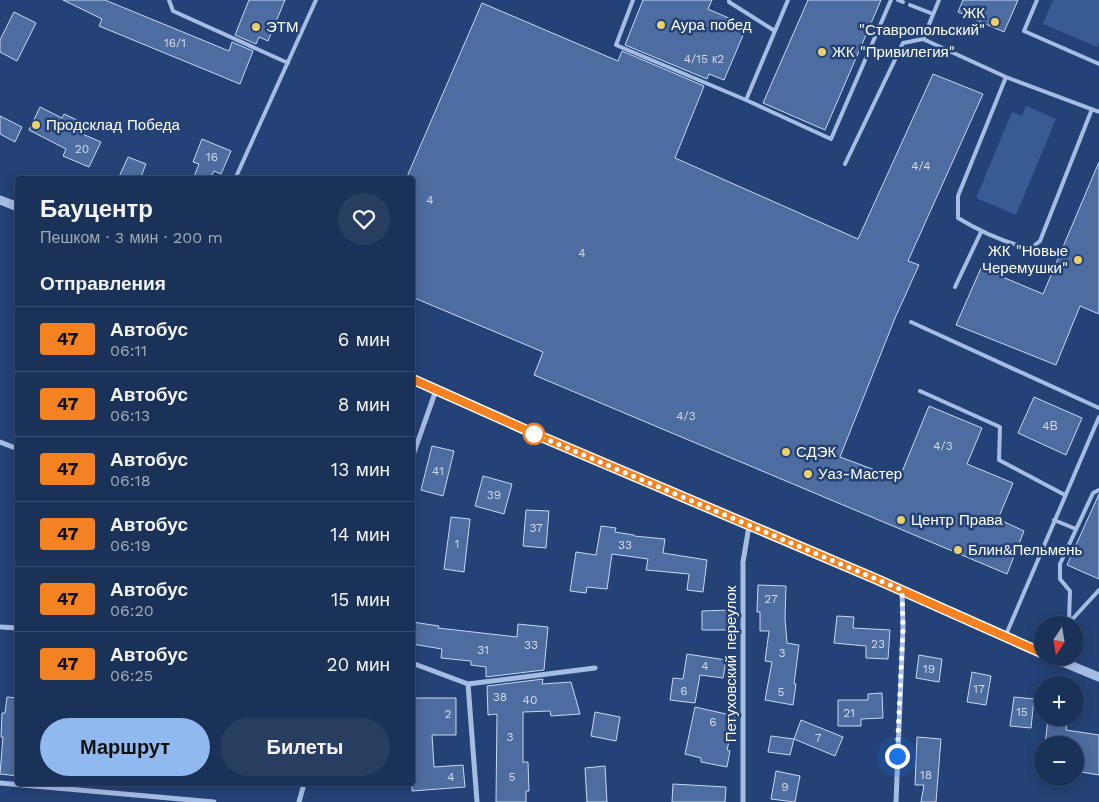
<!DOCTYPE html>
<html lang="ru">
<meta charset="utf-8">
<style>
:root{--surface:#1b3258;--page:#283e61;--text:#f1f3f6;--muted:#a0aaba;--line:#394d6e;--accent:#90b9f0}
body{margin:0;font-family:"Work Sans",sans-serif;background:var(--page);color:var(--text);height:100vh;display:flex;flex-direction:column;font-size:19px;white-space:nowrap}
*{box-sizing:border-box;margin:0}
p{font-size:16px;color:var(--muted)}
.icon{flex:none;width:28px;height:28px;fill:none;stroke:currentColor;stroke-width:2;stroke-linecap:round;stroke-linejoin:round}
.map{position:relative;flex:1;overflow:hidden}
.panel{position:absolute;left:15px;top:176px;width:400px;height:610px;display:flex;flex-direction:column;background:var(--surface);border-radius:5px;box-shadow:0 2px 12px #0003,0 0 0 1px var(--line)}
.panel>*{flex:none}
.badge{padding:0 10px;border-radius:4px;font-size:18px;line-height:32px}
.needle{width:32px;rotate:192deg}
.controls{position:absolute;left:1034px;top:616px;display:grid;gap:10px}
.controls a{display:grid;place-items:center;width:50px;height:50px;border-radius:50%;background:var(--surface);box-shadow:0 2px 12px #0003,0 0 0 1px var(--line);font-size:25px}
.you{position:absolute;width:25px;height:25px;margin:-12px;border:4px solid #fff;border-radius:50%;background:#1a73e8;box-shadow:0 0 0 8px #1a73e833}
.map>.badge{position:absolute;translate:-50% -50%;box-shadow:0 0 0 2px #fff}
h2{padding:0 25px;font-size:19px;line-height:45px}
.round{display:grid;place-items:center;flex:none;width:52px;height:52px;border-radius:26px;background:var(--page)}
.headline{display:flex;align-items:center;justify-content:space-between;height:85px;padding:0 25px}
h1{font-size:24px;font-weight:700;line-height:38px}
.action{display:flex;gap:10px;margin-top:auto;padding:10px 25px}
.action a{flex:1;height:58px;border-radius:30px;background:var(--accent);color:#111;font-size:20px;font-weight:700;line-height:58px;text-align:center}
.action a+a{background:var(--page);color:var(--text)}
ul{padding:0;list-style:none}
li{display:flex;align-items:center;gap:15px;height:65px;padding:0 25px;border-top:1px solid var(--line)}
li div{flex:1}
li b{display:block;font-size:19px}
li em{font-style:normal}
li .badge{min-width:55px;font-weight:700;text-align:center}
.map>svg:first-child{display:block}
.green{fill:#385b94}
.building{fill:#4d6ca0;stroke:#c7d8f2}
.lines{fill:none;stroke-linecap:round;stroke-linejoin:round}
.service{stroke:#a5bce3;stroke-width:4}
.minor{stroke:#a5bce3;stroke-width:5}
.tertiary{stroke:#a5bce3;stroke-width:9}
.line-casing{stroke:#fff;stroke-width:11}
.line{stroke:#f58220;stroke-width:8}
.walk{stroke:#fff;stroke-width:5;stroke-dasharray:0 9}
.poi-dot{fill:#ecd06a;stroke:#244276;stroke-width:2}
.stop-dot{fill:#fff;stroke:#f58220;stroke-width:2.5}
.labels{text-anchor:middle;stroke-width:5;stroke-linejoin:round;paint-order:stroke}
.number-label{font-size:12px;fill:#d2dae7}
.poi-label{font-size:15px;fill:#fff;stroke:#244276;text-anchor:start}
.street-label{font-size:15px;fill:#fff;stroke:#244276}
</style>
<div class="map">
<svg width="1099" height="802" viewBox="0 0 1099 802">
<rect width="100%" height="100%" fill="#244276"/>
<!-- green -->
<path class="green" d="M1053,0H1099V42L1097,47L1043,24Z
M1026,106L1056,119L1016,215L976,198L1012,112L1022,116Z"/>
<!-- building -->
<path class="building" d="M63,0H105L229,51L232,42L253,51L240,84L99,26L102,19Z
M249,0H285L268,41L259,37L256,44L235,35Z
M643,0H712L708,9L747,26L724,80L709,74L707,79L625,45Z
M808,0H881L825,130L763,103Z
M963,0H1018L1004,32L958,12Z
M482,3L618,61L622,51L704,86L675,158L858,239L933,74L983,94L908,261L919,265L895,318L840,457L899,479L929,406L982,428L967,464L1013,483L998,519L1024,531L1007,574L534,375L543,352L412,297V179H406Z
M14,12L36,23L17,61L0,52V40Z
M40,107L62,118L64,114L77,120L73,130L101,142L89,167L63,156L66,149L29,130Z
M0,116L22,127L15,142L0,134Z
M202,139L231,151L221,174L214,171L210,179H193L199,164L193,162Z
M128,157L146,164L140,179H118Z
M1099,162V314L1080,306L1056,365L956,325L981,268L1043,294Z
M1034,397L1082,418L1066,455L1018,433Z
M432,446L454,451L443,496L421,490Z
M483,476L512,484L504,514L475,506Z
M1099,494V579L1067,565Z
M526,510L549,511L546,548L523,546Z
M451,517L470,519L464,572L444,569Z
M601,526L616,528L615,532L634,535V536L665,539L663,553L707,560L703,592L687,590L689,574L646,570L648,559L612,554L607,589L587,587L586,593L570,591L576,552L596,555Z
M758,585L786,586L785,618L787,643L799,645L794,684H796L793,705L765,700L772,662L765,661L769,631H760V612H757Z
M730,610V630H702V611Z
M837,616L854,617L853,628L890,630L888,659L866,658V646L834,643Z
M412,622L439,626L438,628L517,637L518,624L548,627L544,670L486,677V667L471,665V661L441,658L442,649L412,644Z
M687,654L726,660L723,678L700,675L695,703L670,700L673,678L683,679Z
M919,655L942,659L939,682L916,678Z
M972,672L991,676L986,705L967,702Z
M543,679L542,684L571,682L580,714L551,716L550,711L523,712V762H528L529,791H526V802H496L497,714L488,715L487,686Z
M882,693L883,718L861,719V726H838V700H868V694Z
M7,697L18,698V776L0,774L3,737H1L2,713H5Z
M1014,697L1034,699L1031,728L1010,726Z
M412,698H456V735H432L434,767L463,765L465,787L412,791Z
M695,707L735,716L727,750L730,751L727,767L701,762V758L685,754Z
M595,712L620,717L616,741L591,736Z
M1048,718H1068L1066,730L1099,735V775L1075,771V745H1045Z
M801,720L843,737L835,756L794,739Z
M771,736L794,739L790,755L768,752Z
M917,737L941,739L936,802H921L924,785H915Z
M605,766L607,802H587L585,768Z
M776,771L800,776L795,802L771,799Z
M673,784L726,787L725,802H672Z"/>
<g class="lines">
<!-- service -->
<path class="service" d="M169,0L173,11L288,63
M633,0L616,45L746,100L831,139L891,0
M729,0V2L775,31
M898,0L903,2
M1037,0L1024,31L1099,64
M910,5L933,14
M923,39L1006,77L1099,112
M1006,77L958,196V218C981,232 1004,242 1030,249L1040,241L1092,109
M746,100L788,0
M845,164L903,43L923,39L939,0
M235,179L316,0
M955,287L981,232
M911,322L1099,408
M920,391L1000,427L999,460L1065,495
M1054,520L1076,529
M1069,621L1070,591L1060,579V564L1093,493L1099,490
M1067,625L1099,590
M1005,637L1099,417"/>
<!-- minor -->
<path class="minor" d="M0,442L18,449
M412,458L436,390
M0,627L18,628
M412,663L468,684L595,668
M468,684L477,802
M0,783L214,802
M299,802L304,784
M743,802V562L749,526
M896,802L903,628L902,590"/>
<!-- tertiary -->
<path class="tertiary" d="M0,200L18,207
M412,379L535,434L877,579L1042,653
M1053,658L1099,677"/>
</g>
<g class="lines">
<!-- line casing -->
<g class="line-casing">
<path id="line" d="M412,379L535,434L876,579L1042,653"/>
</g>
<!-- line -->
<use href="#line" class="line"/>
<!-- walk -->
<path class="walk" d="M534,434L902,590L903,628L897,756"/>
</g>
<!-- markers -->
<g class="poi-dot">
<circle cx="995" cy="22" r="5"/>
<circle cx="661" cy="25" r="5"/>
<circle cx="256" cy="27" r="5"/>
<circle cx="822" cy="52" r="5"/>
<circle cx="36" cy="125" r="5"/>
<circle cx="1078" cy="260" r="5"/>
<circle cx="786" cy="452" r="5"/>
<circle cx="808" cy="474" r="5"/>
<circle cx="901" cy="520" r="5"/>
<circle cx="958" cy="550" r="5"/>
</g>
<circle class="stop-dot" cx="534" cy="434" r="10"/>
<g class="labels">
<!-- number labels -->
<g class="number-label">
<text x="175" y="47">16/1</text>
<text x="704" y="63">4/15 к2</text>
<text x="82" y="153">20</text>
<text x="212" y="161">16</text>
<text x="921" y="170">4/4</text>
<text x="430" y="204">4</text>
<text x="582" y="257">4</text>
<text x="686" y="420">4/3</text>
<text x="1050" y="430">4В</text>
<text x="943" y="450">4/3</text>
<text x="438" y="475">41</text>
<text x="494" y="499">39</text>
<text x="536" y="532">37</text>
<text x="457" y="548">1</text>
<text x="625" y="549">33</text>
<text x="771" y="603">27</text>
<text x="878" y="648">23</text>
<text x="531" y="649">33</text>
<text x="483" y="654">31</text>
<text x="782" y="657">3</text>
<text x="705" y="670">4</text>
<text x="929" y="673">19</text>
<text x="979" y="693">17</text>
<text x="684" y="695">6</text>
<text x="781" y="696">5</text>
<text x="500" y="701">38</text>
<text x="530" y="704">40</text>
<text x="1022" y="716">15</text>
<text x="849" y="717">21</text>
<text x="448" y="718">2</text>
<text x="713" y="726">6</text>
<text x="510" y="741">3</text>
<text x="818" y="742">7</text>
<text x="926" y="779">18</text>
<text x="451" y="781">4</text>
<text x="512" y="781">5</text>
<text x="785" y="791">9</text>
</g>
<!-- poi labels -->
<g class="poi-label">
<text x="985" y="18" text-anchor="end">ЖК<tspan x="985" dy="17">"Ставропольский"</tspan></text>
<text x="671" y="30">Аура побед</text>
<text x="266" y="32">ЭТМ</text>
<text x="832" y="57">ЖК "Привилегия"</text>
<text x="46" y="130">Продсклад Победа</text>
<text x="1068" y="256" text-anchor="end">ЖК "Новые<tspan x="1068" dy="17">Черемушки"</tspan></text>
<text x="796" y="457">СДЭК</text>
<text x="818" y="479">Уаз-Мастер</text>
<text x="911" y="525">Центр Права</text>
<text x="968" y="555">Блин&amp;Пельмень</text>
</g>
<!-- street labels -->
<g class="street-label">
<text transform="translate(731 664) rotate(-90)" y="5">Петуховский переулок</text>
</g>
</g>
</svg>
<div class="controls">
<a><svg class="needle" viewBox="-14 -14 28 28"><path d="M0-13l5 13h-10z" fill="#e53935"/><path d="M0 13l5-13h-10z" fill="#a0aaba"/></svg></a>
<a>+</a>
<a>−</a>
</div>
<div class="you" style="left:897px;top:756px"></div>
<section class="panel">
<div class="headline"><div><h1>Бауцентр</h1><p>Пешком · 3 мин · 200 m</p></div><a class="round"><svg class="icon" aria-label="heart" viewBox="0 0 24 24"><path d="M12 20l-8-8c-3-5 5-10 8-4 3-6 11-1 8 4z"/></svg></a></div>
<h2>Отправления</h2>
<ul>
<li><span class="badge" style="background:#f58220;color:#111">47</span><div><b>Автобус</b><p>06:11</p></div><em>6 мин</em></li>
<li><span class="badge" style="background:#f58220;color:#111">47</span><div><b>Автобус</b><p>06:13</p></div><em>8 мин</em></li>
<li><span class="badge" style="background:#f58220;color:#111">47</span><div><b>Автобус</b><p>06:18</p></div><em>13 мин</em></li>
<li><span class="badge" style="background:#f58220;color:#111">47</span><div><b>Автобус</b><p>06:19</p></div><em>14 мин</em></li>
<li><span class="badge" style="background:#f58220;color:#111">47</span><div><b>Автобус</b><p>06:20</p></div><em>15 мин</em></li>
<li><span class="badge" style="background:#f58220;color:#111">47</span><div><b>Автобус</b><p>06:25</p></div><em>20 мин</em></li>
</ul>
<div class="action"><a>Маршрут</a><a>Билеты</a></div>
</section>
</div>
